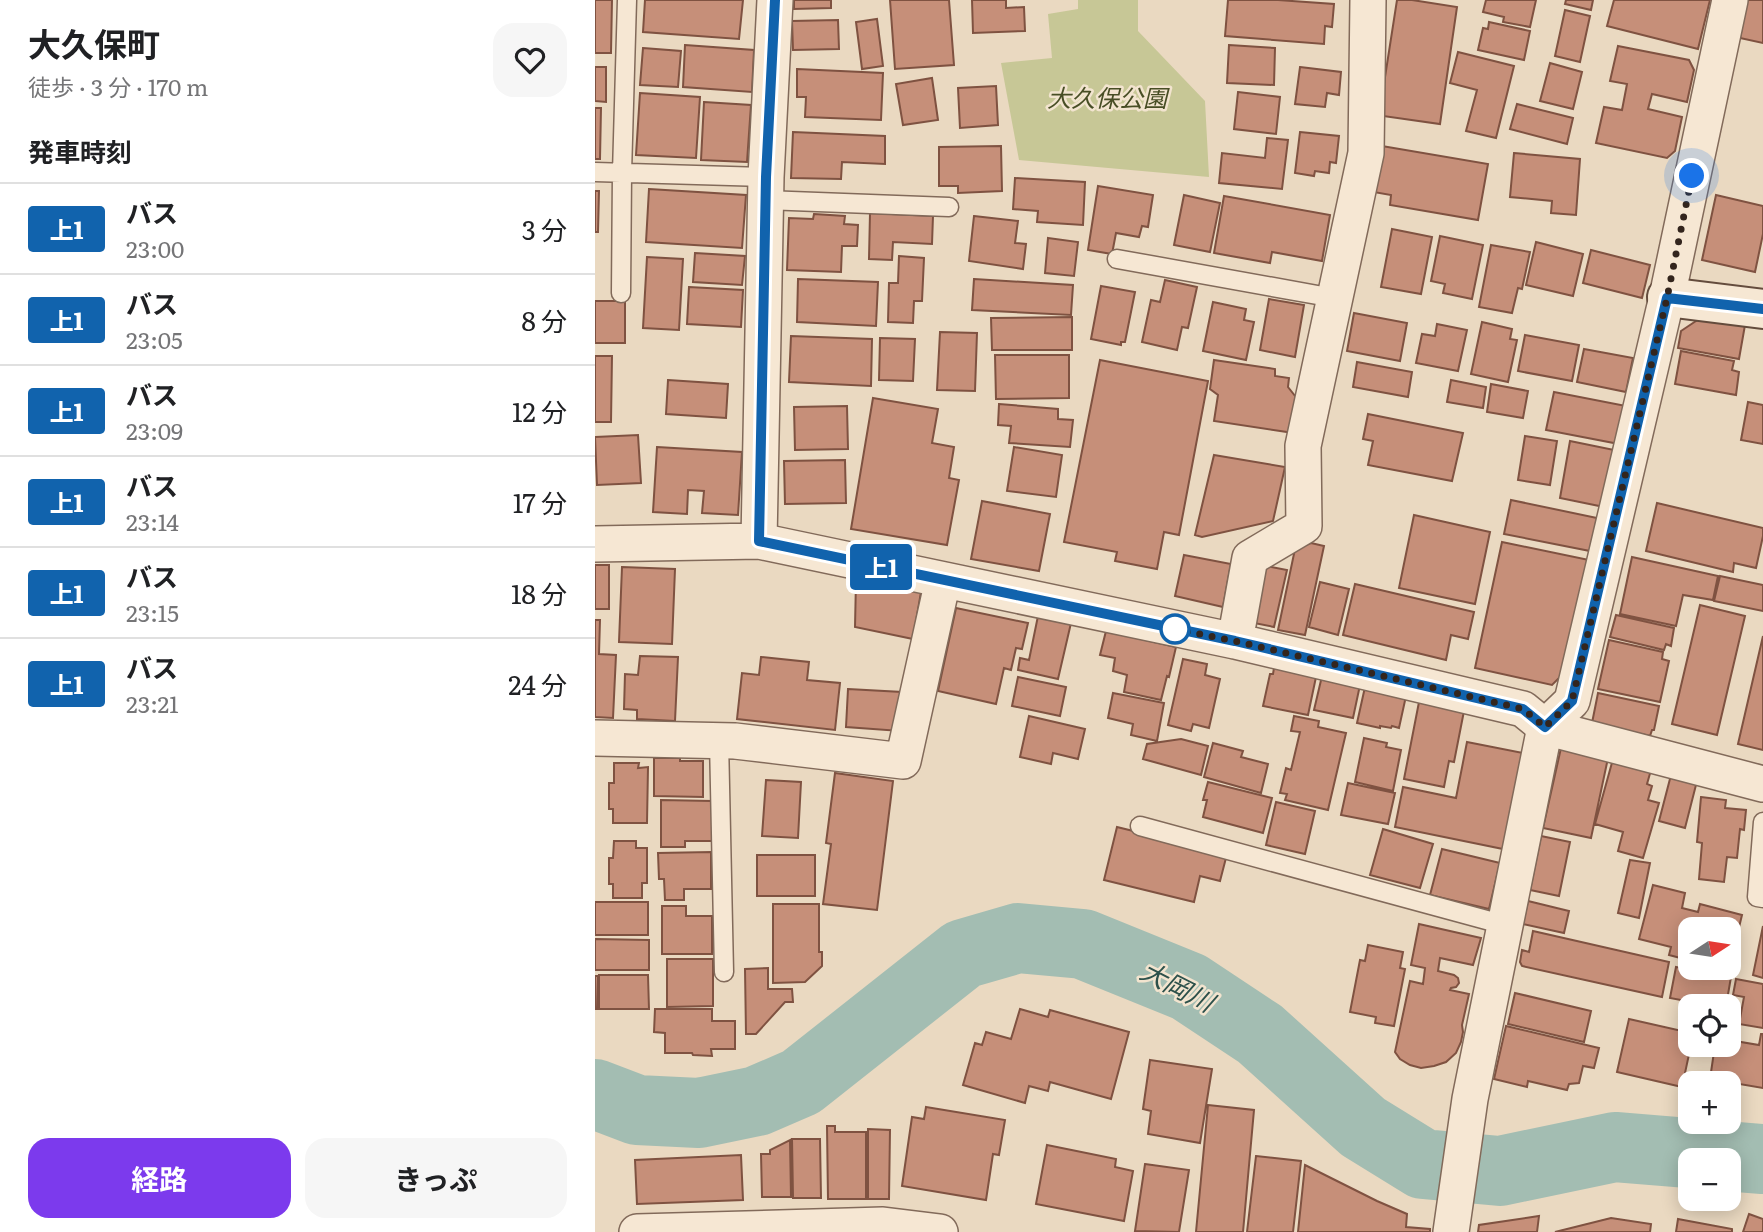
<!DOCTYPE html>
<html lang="ja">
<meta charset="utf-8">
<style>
:root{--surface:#fff;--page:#f6f6f6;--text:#202124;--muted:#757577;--line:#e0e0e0;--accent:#7c3aed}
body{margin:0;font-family:Literata,"Noto Sans JP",serif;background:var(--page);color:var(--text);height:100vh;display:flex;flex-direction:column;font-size:26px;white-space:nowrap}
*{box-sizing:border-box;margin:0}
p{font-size:23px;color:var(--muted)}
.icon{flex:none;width:38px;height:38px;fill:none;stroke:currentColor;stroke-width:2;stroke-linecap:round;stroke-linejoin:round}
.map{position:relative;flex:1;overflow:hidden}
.panel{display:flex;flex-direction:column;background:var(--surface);width:595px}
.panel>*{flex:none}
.badge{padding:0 14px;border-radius:5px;font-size:24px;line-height:46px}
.needle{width:46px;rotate:78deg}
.buttons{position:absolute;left:1083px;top:917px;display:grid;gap:14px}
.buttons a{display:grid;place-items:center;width:63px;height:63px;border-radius:14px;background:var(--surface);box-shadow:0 4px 18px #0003;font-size:35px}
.you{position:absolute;width:35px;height:35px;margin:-18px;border:5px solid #fff;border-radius:50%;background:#1a73e8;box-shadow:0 0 0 10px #1a73e833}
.map>.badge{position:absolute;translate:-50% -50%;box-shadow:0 0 0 4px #fff}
h2{padding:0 28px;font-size:26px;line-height:63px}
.round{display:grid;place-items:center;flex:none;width:74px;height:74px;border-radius:21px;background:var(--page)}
.overview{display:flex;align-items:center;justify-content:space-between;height:119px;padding:0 28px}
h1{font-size:33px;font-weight:700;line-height:52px}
.cta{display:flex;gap:14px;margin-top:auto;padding:14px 28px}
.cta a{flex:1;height:80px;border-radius:21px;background:var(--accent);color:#fff;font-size:28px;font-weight:700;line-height:80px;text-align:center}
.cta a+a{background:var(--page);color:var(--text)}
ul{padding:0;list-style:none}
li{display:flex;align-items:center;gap:21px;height:91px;padding:0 28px;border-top:2px solid var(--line)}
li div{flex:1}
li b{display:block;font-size:26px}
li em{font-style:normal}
li .badge{min-width:77px;font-weight:700;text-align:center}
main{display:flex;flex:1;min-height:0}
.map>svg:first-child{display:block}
.green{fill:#c7c796}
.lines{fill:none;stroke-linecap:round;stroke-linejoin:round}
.river{stroke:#a3bdb2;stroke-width:70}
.building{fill:#c68f79;stroke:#7f5241;stroke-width:2}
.lane-casing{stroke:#826a5a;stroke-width:21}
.street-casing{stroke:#826a5a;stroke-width:38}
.secondary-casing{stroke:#644c3d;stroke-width:42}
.lane{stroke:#f6e7d3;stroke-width:18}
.street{stroke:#f6e7d3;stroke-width:35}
.secondary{stroke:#f6e7d3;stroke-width:38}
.line-casing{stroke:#fff;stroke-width:16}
.line{stroke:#1163ad;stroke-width:10}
.walk{stroke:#33251d;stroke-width:7;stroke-dasharray:0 12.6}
.stop-dot{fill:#fff;stroke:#1163ad;stroke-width:3.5}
.labels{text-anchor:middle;stroke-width:5;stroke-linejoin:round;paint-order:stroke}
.park-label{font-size:24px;font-style:italic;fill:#484e25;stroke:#f2e4cf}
.water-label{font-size:26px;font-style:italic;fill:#2d514b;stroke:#f2e4cf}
</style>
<main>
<section class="panel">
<div class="overview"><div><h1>大久保町</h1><p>徒歩 · 3 分 · 170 m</p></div><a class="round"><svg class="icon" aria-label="heart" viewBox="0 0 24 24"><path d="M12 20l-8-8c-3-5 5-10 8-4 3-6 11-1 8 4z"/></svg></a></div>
<h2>発車時刻</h2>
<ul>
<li><span class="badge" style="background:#1163ad;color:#fff">上1</span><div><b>バス</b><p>23:00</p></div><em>3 分</em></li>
<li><span class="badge" style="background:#1163ad;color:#fff">上1</span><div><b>バス</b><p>23:05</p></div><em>8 分</em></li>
<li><span class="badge" style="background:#1163ad;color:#fff">上1</span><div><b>バス</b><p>23:09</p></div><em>12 分</em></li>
<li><span class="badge" style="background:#1163ad;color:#fff">上1</span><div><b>バス</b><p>23:14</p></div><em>17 分</em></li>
<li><span class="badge" style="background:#1163ad;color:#fff">上1</span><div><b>バス</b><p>23:15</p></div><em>18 分</em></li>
<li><span class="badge" style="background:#1163ad;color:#fff">上1</span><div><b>バス</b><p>23:21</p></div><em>24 分</em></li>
</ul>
<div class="cta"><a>経路</a><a>きっぷ</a></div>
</section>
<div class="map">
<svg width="1168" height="1232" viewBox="0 0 1168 1232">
<rect width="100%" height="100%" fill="#ead9c1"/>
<!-- green -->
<path class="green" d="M483,0H543V31L610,101L614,177L424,160L406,63L457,58L453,14L483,9Z"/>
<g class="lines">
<!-- river -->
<path class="river" d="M0,1094L42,1110L104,1113L162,1101L206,1082L368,954L423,938L488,944L594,987L665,1034L768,1127L828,1164L905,1171L1020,1147L1168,1159"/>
</g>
<!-- building -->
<path class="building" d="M0,0H17L16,53H0Z
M50,0H148L144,39L48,32Z
M199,0H236V8L199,9Z
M295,0H354L359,65L300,69Z
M377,0H411V8L429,7L430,31L378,33Z
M633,0H683L739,4L737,27L730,26L729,44L630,36Z
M802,0H817L862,7L845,124L781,115L788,90Z
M891,0H941L935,27L908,22L909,17L888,12Z
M971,0H998L996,10L970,4Z
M1019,0H1115L1103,49L1012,26Z
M1152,0H1168V43L1145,38Z
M970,10L995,16L985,62L960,56Z
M282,19L288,66L267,69L261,22Z
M243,20L244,49L198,50L197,21Z
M894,22L935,31L929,60L883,50L888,28L893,29Z
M90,45L159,50L157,92L88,87Z
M634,45L680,48L679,85L632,83Z
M1023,46L1094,60L1099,70L1092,102L1057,94L1053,109L1087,117L1080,151L1072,158L1001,143L1009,107L1027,110L1032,84L1015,81Z
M48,48L86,51L83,87L45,85Z
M863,52L919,66L901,138L871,131L882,90L855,83Z
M955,63L987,72L978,109L945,101Z
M0,67H11V102L0,101Z
M705,67L746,72L744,95L732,93L730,107L700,104Z
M202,69L288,73L286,120L210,117L211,97H202Z
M337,78L343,120L308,125L301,84Z
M401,86L403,125L365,128L363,88Z
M643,92L685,97L681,134L639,129Z
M45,93L105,97L101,158L41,155Z
M109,102L156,105L152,162L106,160Z
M922,104L978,118L972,144L915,129Z
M0,108H6L5,159H0Z
M198,132L290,136V164L247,162L246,179L196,178Z
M705,132L744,136L741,163L735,162L734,173L720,171L719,176L700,173Z
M672,138L693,140L687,189L624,183L627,153L670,158Z
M781,145L893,164L883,220L795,205L796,195L773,191Z
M406,146L407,191L363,193V186H344V147Z
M919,153L985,159L981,215L956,213L957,201L915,197Z
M420,178L490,182L488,225L442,222L443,211L418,209Z
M503,186L558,195L553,227L547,226L544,237L521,233L517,254L493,250Z
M54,189L151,195L147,248L51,242Z
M0,191H4L3,232H0Z
M589,195L625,203L615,252L579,245Z
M1121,195L1168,206V234L1160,272L1107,260Z
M629,196L735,215L727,261L677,252L675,263L619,253Z
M275,213L338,216L337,244L298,242L297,260L274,259Z
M219,214L250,216L249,224L263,225L262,246H247L246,272L192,270L194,218L218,219Z
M379,216L423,221L420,243L431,244L428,269L374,261Z
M797,229L837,237L826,294L786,287Z
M845,236L888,245L877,299L848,293L850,284L836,281Z
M453,238L483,242L479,276L450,273Z
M941,242L988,254L978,296L931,285Z
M896,245L935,252L927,289L923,288L917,313L884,307Z
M996,250L1055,265L1047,298L988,283Z
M100,253L150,256L147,285L98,282Z
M304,256L329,258L327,301H319L318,323L293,322L294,283H303Z
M52,257L88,259L84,330L48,328Z
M203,279L283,282L281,326L202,322Z
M379,279L478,285L476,315L377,310Z
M570,280L602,287L593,328L587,327L582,350L547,342L556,300L565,302Z
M506,286L540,292L530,342H526V345L496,339Z
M94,287L148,290L146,327L92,324Z
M674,299L709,305L700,357L665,350Z
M0,301H30V343H0Z
M618,302L651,309L649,320L659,322L651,360L608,351Z
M759,313L812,323L805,361L752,351Z
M477,317V350H397L396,318Z
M1107,317L1150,325L1144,359L1083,348L1086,331Z
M887,322L917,329L915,339L922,340L913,382L876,374Z
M842,324L872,330L863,371L821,363L827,334L840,336Z
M345,332L382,333L380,391L342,390Z
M930,335L984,345L977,381L923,371Z
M196,336L277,339L276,386L194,382Z
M285,338L320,339L318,381L284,380Z
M989,349L1038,358L1031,392L982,382Z
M1086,351L1139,361L1137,370L1144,372L1141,395L1080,384Z
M400,355H474V398L401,399Z
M0,356H17L16,422H0Z
M505,360L613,381L584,535L569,532L562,569L520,561L522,552L469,542Z
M619,360L680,369V376L694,378L693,387L704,401L699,433L619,421L623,395L615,389Z
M762,362L817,372L813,397L758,387Z
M73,380L133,384L131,418L71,414Z
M856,380L891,387L888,408L852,402Z
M896,384L933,391L928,418L892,412Z
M959,392L1031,406L1024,444L951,430Z
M278,398L343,409L337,443L359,447L354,478L364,480L352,545L256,529Z
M1153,402L1168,405V444L1146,440Z
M404,404L463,409V419L478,420L475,447L414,443L416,426L403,425Z
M252,406L253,449L200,450L199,407Z
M773,414L868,433L857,481L773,465L778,441L768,439Z
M43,435L46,483L2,485L0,437Z
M930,436L962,441L955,485L923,480Z
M975,441L1024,451L1014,508L965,498Z
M62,447L147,452L143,515L107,513L109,491L93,490L92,514L58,512Z
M419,447L467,455L461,497L412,491Z
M619,455L690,467L678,521L607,537L600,535Z
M250,460L251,503L190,504L189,461Z
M916,500L1002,518L995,551L909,534Z
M387,501L455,514L444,571L376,559Z
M1062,503L1168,528V536L1161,568L1139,563L1138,572L1051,551Z
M819,515L895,532L880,604L804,588Z
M907,542L994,560L970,672L957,685L880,668Z
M716,543L729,546L710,635L683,630L700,549Z
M589,555L636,564L628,607L580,596Z
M1037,557L1123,576L1118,600L1088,595L1081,626L1025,614Z
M0,565H14V609H0Z
M666,565L692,570L679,627L654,622Z
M27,567L80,569L77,644L24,642Z
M1125,576L1168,585V611L1119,601Z
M261,580L326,592L318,639L260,627Z
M725,582L754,589L743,635L714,627Z
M760,584L879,612L873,639L856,635L851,660L748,635Z
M1105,605L1150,616L1122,735L1077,724Z
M361,608L433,623L427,649L421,648L416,670L409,668L401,704L343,691Z
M1021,615L1079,628L1076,646L1071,644L1069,650L1015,637Z
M443,616L476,623L463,679L423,670L425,658L434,660Z
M0,620H5L4,654L21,655L18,718L0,717Z
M511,631L581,647L574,677L572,676L566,700L529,692L532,675L518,671L520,658L505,655Z
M1168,636V750L1143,744Z
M1014,640L1068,652L1067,659L1074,661L1065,702L1003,689Z
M45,656L83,657L80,721L42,719V710L29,709L30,674L43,675Z
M166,657L214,662L212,680L245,683L240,730L142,719L147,673L164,675Z
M588,659L612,664L610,675L625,679L614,728L598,724L596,731L573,725Z
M679,668L721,677L713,715L668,706L675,674H678Z
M727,676L765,685L758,718L719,710Z
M423,677L471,687L465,716L417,706Z
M770,687L811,696L804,728L797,726L796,728L785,726V728L762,723Z
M253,689L307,692L305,731L251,727Z
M518,693L569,703L562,741L536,735L538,724L513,718Z
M1003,693L1064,706L1059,730H1057L1055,736L997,723Z
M824,702L869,711L859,762L854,761L849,787L809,779Z
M434,716L490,729L483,759L458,753L456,764L425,757Z
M699,716L724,721L723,727L751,733L733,810L690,800L692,794L685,793L691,768L696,770L705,732L696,731Z
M769,738L792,743L791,747L806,750L798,791L760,782Z
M586,739L613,746L606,775L548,759L552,744Z
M872,742L928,753L908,849L800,827L808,787L861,798Z
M618,743L648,751L646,757L673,764L666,793L609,777Z
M966,748L1013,758L996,838L948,828Z
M59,758H85V761H108V797L59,796Z
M1018,759L1056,770L1052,784L1057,786L1053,800L1064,803L1048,858L1023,851L1028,832L1000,824Z
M19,763H44L43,768L53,767L52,823H18V809H14V783H19Z
M240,773L298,781L282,910L228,904L236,844L231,843Z
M1076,775L1102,781L1090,828L1064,821Z
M171,780L206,782L203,838L167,836Z
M613,782L677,798L668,833L608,817L612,800H608Z
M753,783L800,793L793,824L746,815Z
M1106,797L1131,800L1130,808L1151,810L1149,830L1145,829L1142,858L1132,857L1129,882L1104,879L1107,843L1102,842Z
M66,800L117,801V841H90V847H66Z
M681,802L720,811L710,854L671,845Z
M522,827L632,854L625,881L605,876L599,902L509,880Z
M788,829L838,844L825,888L775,875Z
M946,836L975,842L964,896L935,890Z
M19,841H41V848H52V883H47V898H18V884H14V858H18Z
M847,849L905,863L894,909L835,895Z
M116,852V889H89V900H70L69,879H64L63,853Z
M162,855H220V896H162Z
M1035,860L1055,863L1044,918L1023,913Z
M1058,885L1090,893L1087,908L1103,912L1105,904L1147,915L1139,948L1134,947V929H1096V955H1094L1093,960L1074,955L1076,947L1044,939Z
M933,901L974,911L969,933L928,924Z
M0,902H53V935H0Z
M178,904H224V952H227V966L210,982L178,983Z
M67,906H91V916H117V954H67Z
M824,924L886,938L878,965L845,958L843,971L859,975L863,978L864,983L861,987L856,988L855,990L874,994L867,1025L868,1032L866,1042L861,1053L851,1062L839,1066L826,1068L815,1065L805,1059L800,1052L815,981L828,984L830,968L816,965Z
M1168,926V978L1158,975Z
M938,931L1074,962L1067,997L927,966L925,962L927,950L934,952Z
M0,939L54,940V970H0Z
M773,945L808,952L805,968L810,969L799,1026L780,1023L781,1017L755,1012L765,960L770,961Z
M72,959H118V1006L72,1007Z
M1081,967L1136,977L1131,1006H1118L1075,998Z
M173,968V989H197L198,1002H190L161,1034H151L150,969Z
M4,975H53L54,1009H4Z
M0,976H3L2,1009H0Z
M1141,979L1168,984V1028L1144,1024L1149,997L1138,995Z
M920,993L996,1011L989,1042L913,1024Z
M60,1009H117V1021H140V1049H116L117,1056L98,1055L97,1053H70V1033L59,1032Z
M425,1009L453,1017L455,1010L534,1032L516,1099L455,1082L453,1091L434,1086L430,1103L368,1085L380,1043L387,1045L391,1032L416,1039Z
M1034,1019L1096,1033V1045L1087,1087L1022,1072Z
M911,1026L1004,1048L999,1068L988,1066L984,1083L974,1084L972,1090L933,1081L932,1087L899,1079Z
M1166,1034H1168V1088L1115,1079L1120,1045H1134V1040L1164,1045Z
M555,1060L617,1069L605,1143L553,1134L556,1111L548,1109Z
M613,1105L659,1110L648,1232H601Z
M331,1107L410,1120L404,1155L398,1154L391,1200L307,1186L317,1117L329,1119Z
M232,1126H240V1132H271V1199H233Z
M273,1129L295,1130L294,1199H273Z
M197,1139H225L226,1198H198Z
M195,1140L196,1197H167L166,1154H175V1150Z
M452,1145L521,1159L520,1167L538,1171L529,1221L441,1204Z
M146,1155L148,1200L42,1204L40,1160Z
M661,1156L706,1161L698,1232H652Z
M550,1164L594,1170L584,1232L540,1231Z
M710,1165L782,1201L812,1214L811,1227L835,1229V1232H703Z
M1154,1214L1168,1219V1232H1148Z
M944,1216L942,1232H883L884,1225Z
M1016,1218L1056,1224L1055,1232H960Z
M1083,1219L1137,1229V1232H1081Z"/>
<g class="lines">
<!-- lane casing -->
<g class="lane-casing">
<path id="lane" d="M0,172L171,177
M170,200L354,207
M522,259L739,298
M26,293L27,173L32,0
M124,740L129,972
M1168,822L1162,897L1168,898
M545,826L910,925"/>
</g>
<!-- street casing -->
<g class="street-casing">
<path id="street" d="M164,541L171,177L180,0
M0,544L164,541L640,641L928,709L950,727L1168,784
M640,641L655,558L709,526L708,446L771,153L773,0
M0,738L140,741L308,761L348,580
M42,1232L288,1225L345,1232
M856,1232L875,1099L950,727L977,701L1072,297L1135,0"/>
</g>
<!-- secondary casing -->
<g class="secondary-casing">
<path id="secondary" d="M1072,297L1168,309"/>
</g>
<!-- lane -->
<use href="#lane" class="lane"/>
<!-- street -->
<use href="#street" class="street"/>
<!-- secondary -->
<use href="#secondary" class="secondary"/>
</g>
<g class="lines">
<!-- line casing -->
<g class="line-casing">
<path id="line" d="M180,0L171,177L164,541L640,641L928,709L950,727L977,701L1072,298L1168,309"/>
</g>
<!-- line -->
<use href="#line" class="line"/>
<!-- walk -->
<path class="walk" d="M580,629L640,641L928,709L950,727L977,701L1072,298L1097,176"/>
</g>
<!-- markers -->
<circle class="stop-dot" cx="580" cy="629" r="14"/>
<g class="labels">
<!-- park labels -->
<g class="park-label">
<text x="512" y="107">大久保公園</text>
</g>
<!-- water labels -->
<g class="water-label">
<text transform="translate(582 987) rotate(27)" y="9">大岡川</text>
</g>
</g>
</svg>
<div class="buttons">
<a><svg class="needle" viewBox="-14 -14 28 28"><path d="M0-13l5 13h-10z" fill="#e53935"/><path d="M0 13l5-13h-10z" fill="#757577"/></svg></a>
<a><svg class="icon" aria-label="locate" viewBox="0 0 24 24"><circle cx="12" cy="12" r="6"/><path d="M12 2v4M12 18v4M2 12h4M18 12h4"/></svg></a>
<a>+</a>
<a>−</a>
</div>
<div class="you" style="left:1097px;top:176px"></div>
<b class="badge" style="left:286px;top:567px;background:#1163ad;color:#fff">上1</b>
</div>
</main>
